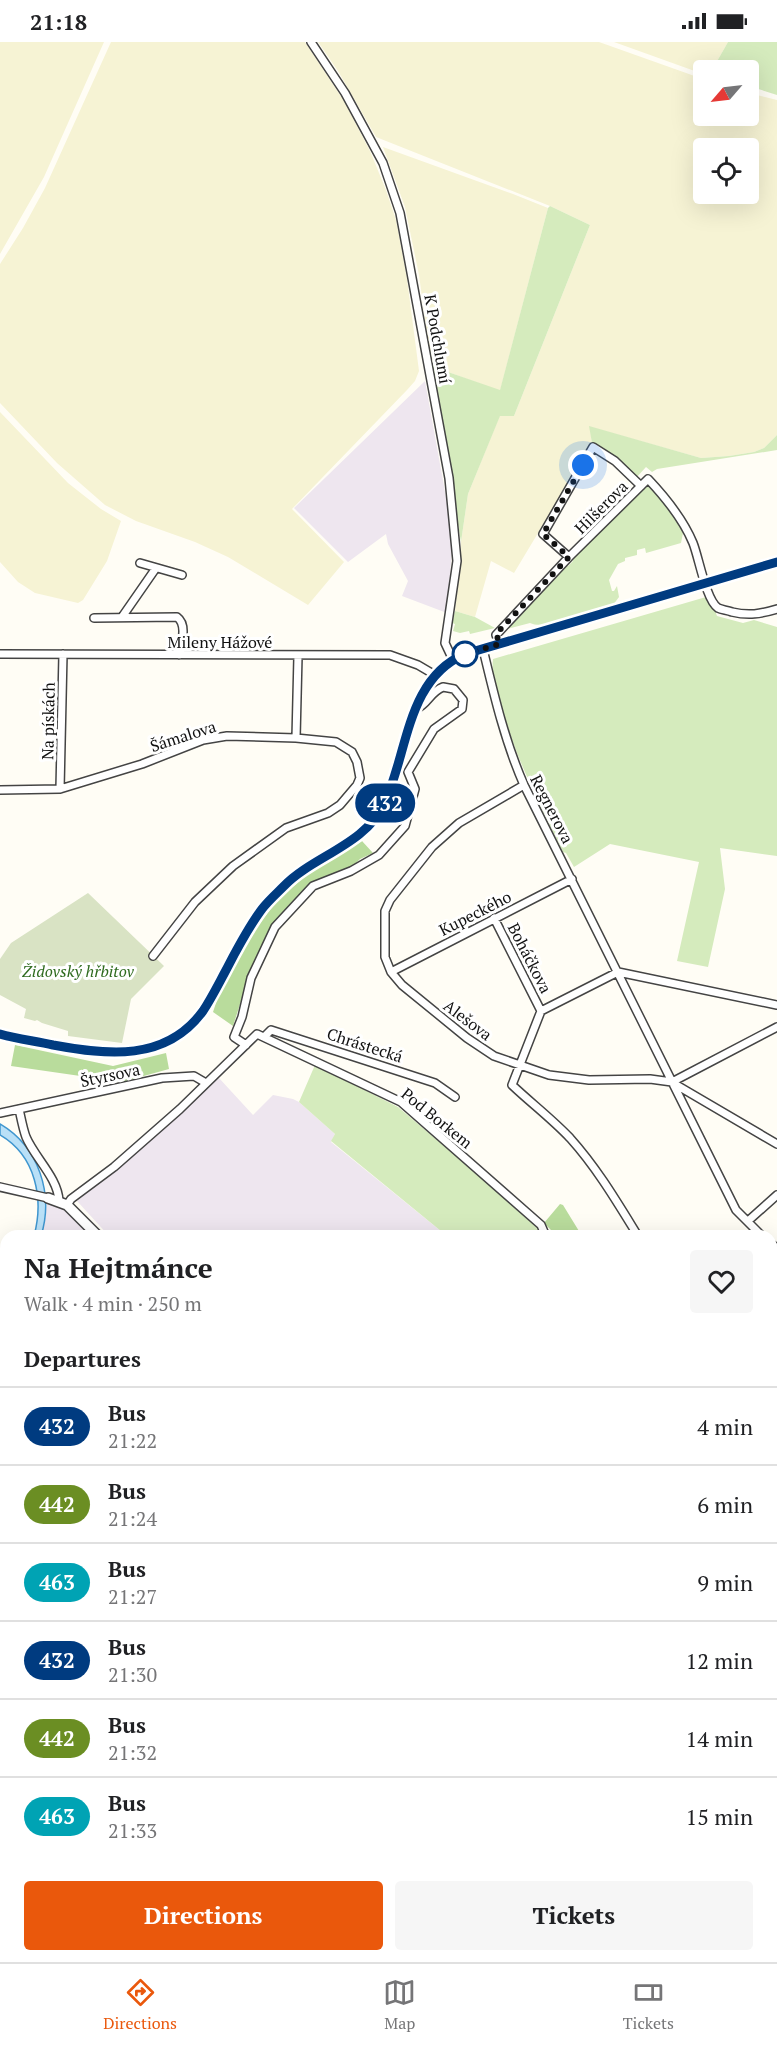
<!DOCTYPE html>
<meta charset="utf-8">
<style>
:root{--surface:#fff;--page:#f6f6f6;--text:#202124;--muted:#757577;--line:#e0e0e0;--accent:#ea580c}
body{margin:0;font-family:"PT Serif",serif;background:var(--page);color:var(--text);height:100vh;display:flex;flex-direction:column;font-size:22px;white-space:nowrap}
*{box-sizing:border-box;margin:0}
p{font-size:20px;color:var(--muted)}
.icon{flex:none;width:33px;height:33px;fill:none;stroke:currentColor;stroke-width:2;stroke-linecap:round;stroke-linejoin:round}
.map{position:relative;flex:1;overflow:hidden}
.drawer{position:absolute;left:0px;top:1188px;width:777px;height:732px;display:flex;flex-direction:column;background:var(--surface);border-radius:18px 18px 0 0;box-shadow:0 6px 24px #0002}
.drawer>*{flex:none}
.badge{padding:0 12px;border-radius:20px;font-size:21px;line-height:39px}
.needle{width:39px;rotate:242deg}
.buttons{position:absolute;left:693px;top:18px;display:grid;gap:12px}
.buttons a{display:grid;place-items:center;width:66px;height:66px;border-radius:6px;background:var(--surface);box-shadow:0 6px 24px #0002;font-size:30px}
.you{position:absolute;width:30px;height:30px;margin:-15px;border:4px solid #fff;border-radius:50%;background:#1a73e8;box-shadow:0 0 0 9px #1a73e833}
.map>.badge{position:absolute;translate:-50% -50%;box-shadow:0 0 0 3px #fff}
h2{padding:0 24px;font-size:22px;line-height:54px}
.round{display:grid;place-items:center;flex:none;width:63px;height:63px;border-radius:6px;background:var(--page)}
.head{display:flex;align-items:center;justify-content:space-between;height:102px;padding:0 24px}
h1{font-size:28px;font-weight:700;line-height:45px}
.cta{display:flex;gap:12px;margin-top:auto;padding:12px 24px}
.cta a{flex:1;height:69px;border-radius:6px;background:var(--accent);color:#fff;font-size:24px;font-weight:700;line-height:69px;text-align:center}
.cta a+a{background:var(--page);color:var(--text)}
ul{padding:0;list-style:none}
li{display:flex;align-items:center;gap:18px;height:78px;padding:0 24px;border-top:2px solid var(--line)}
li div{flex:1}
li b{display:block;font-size:22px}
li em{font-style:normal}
li .badge{min-width:66px;font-weight:700;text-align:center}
.status{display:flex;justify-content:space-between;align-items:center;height:42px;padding:0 30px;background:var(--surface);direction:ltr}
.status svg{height:16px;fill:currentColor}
.tab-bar{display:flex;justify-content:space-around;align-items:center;height:84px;border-top:2px solid var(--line);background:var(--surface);font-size:16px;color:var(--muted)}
.tab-bar a{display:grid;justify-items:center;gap:3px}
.tab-bar .current{color:var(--accent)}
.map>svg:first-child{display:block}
.industrial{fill:#eee6ef}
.farmland{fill:#f6f3d4;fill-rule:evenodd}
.green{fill:#d5ebbd}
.forest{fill:#b9dc9c}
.cemetery{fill:#d9e3c4}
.pitch{fill:#e6f2cf}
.water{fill:#b9e0f7;stroke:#3f96cf;stroke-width:1.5}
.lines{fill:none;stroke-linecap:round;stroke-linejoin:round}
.minor-casing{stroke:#444;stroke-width:10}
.tertiary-casing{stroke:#444;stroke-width:12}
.minor{stroke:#fff;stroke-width:7}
.tertiary{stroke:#fff;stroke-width:9}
.rail{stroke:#c4262e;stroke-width:2}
.line-casing{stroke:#fff;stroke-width:14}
.line{stroke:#003b80;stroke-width:9}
.walk{stroke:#111;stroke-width:6;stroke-dasharray:0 10.8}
.stop-dot{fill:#fff;stroke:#003b80;stroke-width:3}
.labels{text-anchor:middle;stroke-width:6;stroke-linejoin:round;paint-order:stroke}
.street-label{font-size:16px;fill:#111;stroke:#fff}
.park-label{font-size:16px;font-style:italic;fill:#2f6b1f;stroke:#fff}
</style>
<div class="status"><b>21:18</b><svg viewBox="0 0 49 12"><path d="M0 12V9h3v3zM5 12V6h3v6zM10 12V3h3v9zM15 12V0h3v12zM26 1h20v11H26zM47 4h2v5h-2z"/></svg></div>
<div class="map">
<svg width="777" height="1920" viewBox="0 0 777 1920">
<rect width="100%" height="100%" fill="#fffdf5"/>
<!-- industrial -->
<path class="industrial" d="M425,339L453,494L447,571L402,554L408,539L388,502L386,492L348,520L294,466Z
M219,1036L253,1073L273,1053L293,1057L299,1060L335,1092L331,1100L447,1194H109L77,1159L138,1108L202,1049Z
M47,1162L65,1167L91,1194H41Z
M3,1204L6,1205V1386L0,1382V1205Z
M771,1493L777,1502V1573L771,1577Z"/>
<!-- farmland -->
<path class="farmland" d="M0,0H104L44,135L0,212Z
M111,0H305L344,59L370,109L386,148L396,178L407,237L419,329L415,339L407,348L292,467L344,520L308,563L228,515L195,500L136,479L105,463L57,421L0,361V222L23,186L45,146Z
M318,0H599L703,37L704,74H748L749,51L777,58V393L764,406L754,410L729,414L701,416L590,385L592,401L514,531L491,519L475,575L455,569L461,519V500L468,452L500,373L514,374L590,183L550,164L376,95L338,29ZM704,106H748V152H704Z
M614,0H728L712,28H704L703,32Z
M383,105L513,152L548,166L500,349L448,330L431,321L419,233L405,165Z
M0,370L68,441L101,467L121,479L107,519L83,558L78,561L35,551L18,540L0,520Z
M6,1805V1914H210L205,1920H0V1808Z"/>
<!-- green -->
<path class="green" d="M728,0H777V53L749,44L748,28H712Z
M550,164L590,183L514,374H500L468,452L461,500L431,321L448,330L500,348L548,166Z
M589,384L701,416L729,414L754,410L764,406L777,393V408L657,427L652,430L646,425L636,436L616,416L592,401Z
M648,444C664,453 675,476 683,491L681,501L646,511L645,506L637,508V513L625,516V519L618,522L609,538L612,549H614L617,544L619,555L613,563C595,569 546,589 530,581L507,587L566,523L568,524L573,519L572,517L643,447Z
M706,555L714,566L717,574L743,581L754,578L777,585V814L720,806L725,847L708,925L677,919L699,820L610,802L574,825L566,811L563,810C539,762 515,715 501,662C497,647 491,633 493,617Z
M455,569L475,575L495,586L470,592L469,589L460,591L453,589L455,582L452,581Z
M315,1023L398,1065L507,1157L542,1189L537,1194H447L331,1099L335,1092L299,1060Z
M777,1243V1348L771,1344V1249Z"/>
<!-- forest -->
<path class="forest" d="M362,799L373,811L360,817L352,825L311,842L273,884L250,931L233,984L213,970L218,955L252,892L275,861L306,833Z
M15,1003L113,1024L166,1011L169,1027L122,1040L11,1024Z
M560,1162L563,1163L582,1194H557L544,1181Z
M771,1344L777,1349V1501L771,1492Z
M6,1396V1509L0,1510V1397Z
M320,1914H417L419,1920H325Z"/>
<!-- cemetery -->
<path class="cemetery" d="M88,851L164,924L131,957L122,1001L68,994V989L42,981L37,978L35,979L24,976L26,967L0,953V917L11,901Z"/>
<!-- pitch -->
<path class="pitch" d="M777,1573V1698L771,1692V1577Z"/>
<!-- water -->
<path class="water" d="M0,1082C39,1105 54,1152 41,1194H34C44,1157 36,1114 0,1093Z
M771,1736L777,1742V1848L771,1838Z"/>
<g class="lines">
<!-- minor casing -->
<g class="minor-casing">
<path id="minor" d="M311,0L345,51L383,121L400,171L449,436L457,519L445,601L453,618
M569,515L543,492L593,405L615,419L641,444
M140,521L182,533
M122,575L156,526
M94,576L177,575C188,583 181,602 179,613
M499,602L496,593L569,515L648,437C666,456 683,477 693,501C699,516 706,558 718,566C722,568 727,568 732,570C749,574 760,572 777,567
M483,607C494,653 505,700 524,743L736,1168L762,1194
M0,612L390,613L418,623L435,633
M296,696L298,614
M524,743L459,781L432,805L390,858L385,869V915L391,930L402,943L467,996L494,1014L549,1033L589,1038L650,1037L672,1040L777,985
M60,747L63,612
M0,748L60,747L142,722L203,698L227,694L296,696L336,700L352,710L357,720L360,736L357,743L340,763L328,771L286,786L233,824L195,860L153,914
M494,876L541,969
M391,930L572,837
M0,992C17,997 36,999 53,1003C107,1013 166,1020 203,969C211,957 218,943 225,930C236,909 247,887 262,867C268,859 276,852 284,844C313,814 365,803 384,762C408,713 406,635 465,612L777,520
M264,995L271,988L435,1041L455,1055
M246,1003L234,995L242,975L251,936L275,885L313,844L351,829L379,813L405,784L415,747L408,730L434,687L462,667L463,658L454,647L443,645C430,650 428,662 416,667
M673,1041L777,1102
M19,1067C21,1076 23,1087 26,1095C35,1116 58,1136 59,1159
M0,1071L162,1036L194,1034L206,1041
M0,1145L48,1156
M67,1163L71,1157L114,1125L180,1067L257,992L401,1060L541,1183L544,1190V1194
M748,1179L777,1153
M638,1194C617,1160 597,1126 570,1096C552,1077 531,1061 512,1043L541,969L618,930L777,963
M771,1202L777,1206
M0,1768L6,1799
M535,1914L538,1920
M716,1914V1920"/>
</g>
<!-- tertiary casing -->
<g class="tertiary-casing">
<path id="tertiary" d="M48,1156L67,1163L98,1194
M771,1718L777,1725
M432,1914L433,1920"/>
</g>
<!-- minor -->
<use href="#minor" class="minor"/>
<!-- tertiary -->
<use href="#tertiary" class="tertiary"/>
<!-- rail -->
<path class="rail" d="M0,1582L6,1581
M0,1610L6,1607
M422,1914L424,1920
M477,1914L479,1920
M493,1914L496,1920"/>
</g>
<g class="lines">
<!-- line casing -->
<g class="line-casing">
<path id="line" d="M0,992C17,997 36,999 53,1003C107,1013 166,1020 203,969C211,957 218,943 225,930C236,909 247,887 262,867C268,859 276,852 284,844C313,814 365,803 384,762C408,712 406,637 465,612L777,520"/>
</g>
<!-- line -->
<use href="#line" class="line"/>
<!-- walk -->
<path class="walk" d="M465,612L500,602L496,592L569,515L543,492L583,423"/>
</g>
<!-- markers -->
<circle class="stop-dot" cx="465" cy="612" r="12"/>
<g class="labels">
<!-- street labels -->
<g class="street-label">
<text transform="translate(438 297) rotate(80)" y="6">K Podchlumí</text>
<text transform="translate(601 465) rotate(-45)" y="6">Hilšerova</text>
<text x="220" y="606">Mileny Hážové</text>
<text transform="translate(48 679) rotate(-89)" y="6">Na pískách</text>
<text transform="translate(183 694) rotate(-18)" y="6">Šámalova</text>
<text transform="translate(552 767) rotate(63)" y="6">Regnerova</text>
<text transform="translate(475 871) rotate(-27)" y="6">Kupeckého</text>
<text transform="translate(530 916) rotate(63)" y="6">Boháčkova</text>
<text transform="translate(468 978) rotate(37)" y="6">Alešova</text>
<text transform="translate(365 1003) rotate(18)" y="6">Chrástecká</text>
<text transform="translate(110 1033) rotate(-12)" y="6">Štyrsova</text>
<text transform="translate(437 1076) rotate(39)" y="6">Pod Borkem</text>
</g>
<!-- park labels -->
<g class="park-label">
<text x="78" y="935">Židovský hřbitov</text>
</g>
</g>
</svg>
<div class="buttons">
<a><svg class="needle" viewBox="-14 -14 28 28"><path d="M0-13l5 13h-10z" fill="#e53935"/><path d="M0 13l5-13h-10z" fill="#757577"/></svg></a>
<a><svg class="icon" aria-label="locate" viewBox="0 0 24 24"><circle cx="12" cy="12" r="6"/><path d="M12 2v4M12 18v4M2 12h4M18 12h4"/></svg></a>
</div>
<div class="you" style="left:583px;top:423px"></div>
<b class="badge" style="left:385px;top:761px;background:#003b80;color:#fff">432</b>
<section class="drawer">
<div class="head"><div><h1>Na Hejtmánce</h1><p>Walk · 4 min · 250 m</p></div><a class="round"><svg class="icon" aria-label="heart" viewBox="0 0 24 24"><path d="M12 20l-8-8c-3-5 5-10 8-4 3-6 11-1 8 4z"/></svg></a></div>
<h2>Departures</h2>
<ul>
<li><span class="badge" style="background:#003b80;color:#fff">432</span><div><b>Bus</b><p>21:22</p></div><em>4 min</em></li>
<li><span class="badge" style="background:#6b8e23;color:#fff">442</span><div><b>Bus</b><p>21:24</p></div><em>6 min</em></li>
<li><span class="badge" style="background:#00a3b4;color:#fff">463</span><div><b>Bus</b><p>21:27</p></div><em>9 min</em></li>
<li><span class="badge" style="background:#003b80;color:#fff">432</span><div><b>Bus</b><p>21:30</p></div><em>12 min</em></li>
<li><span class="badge" style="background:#6b8e23;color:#fff">442</span><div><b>Bus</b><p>21:32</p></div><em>14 min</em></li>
<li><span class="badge" style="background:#00a3b4;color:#fff">463</span><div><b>Bus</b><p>21:33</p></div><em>15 min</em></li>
</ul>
<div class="cta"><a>Directions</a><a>Tickets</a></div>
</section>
</div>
<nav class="tab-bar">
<a class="current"><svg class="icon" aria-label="directions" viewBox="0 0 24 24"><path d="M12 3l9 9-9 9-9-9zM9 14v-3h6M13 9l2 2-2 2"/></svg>Directions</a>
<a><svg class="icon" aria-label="map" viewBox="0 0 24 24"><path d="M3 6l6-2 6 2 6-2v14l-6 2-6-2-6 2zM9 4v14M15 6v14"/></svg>Map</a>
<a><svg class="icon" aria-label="tickets" viewBox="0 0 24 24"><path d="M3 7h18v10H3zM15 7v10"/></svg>Tickets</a>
</nav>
